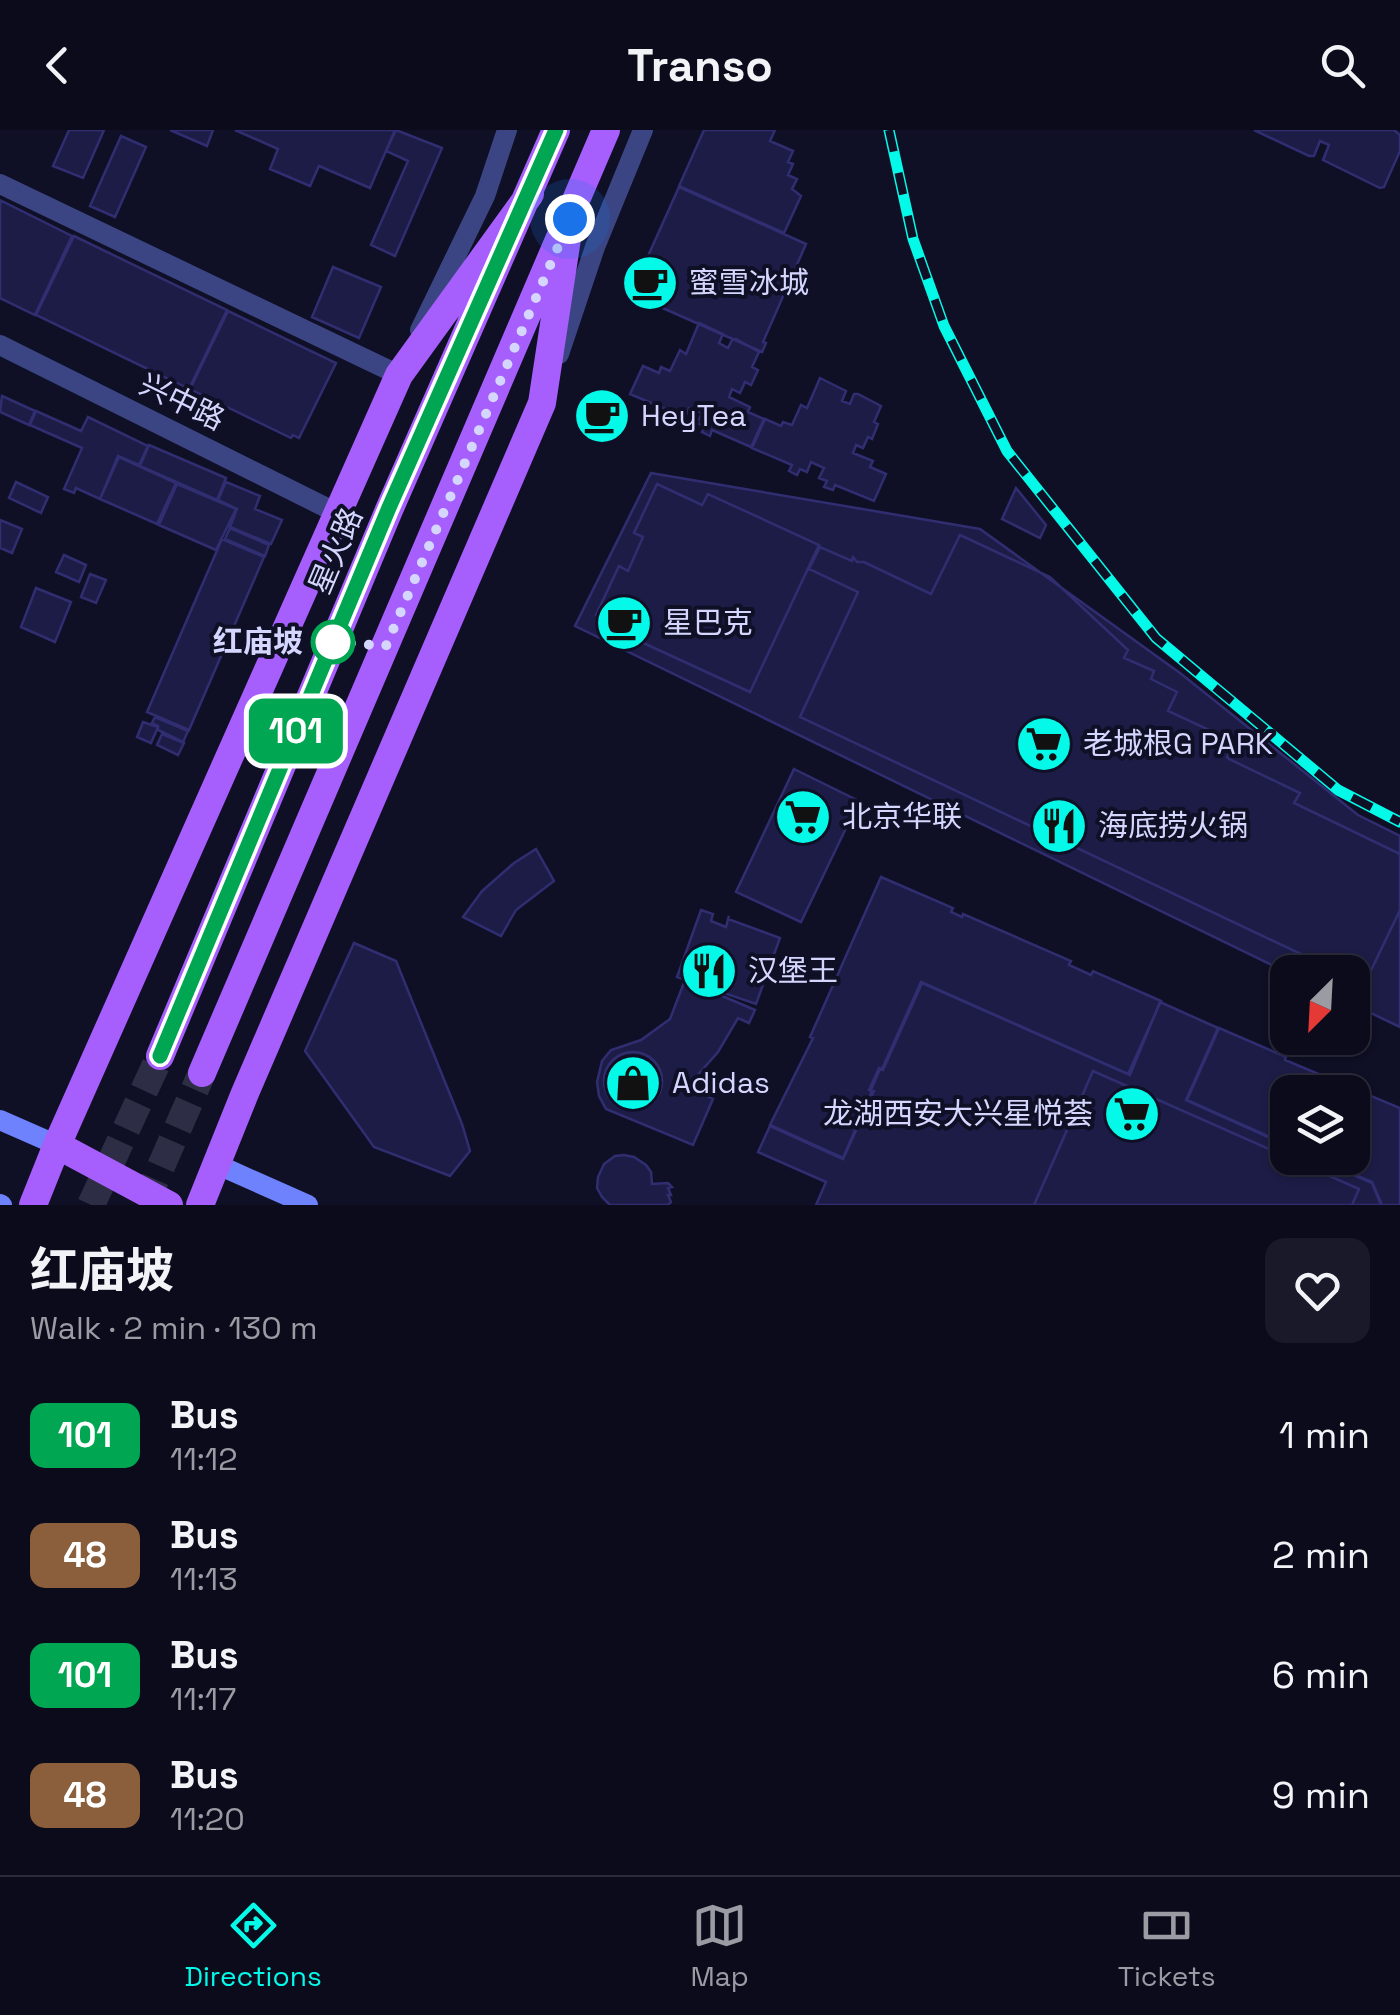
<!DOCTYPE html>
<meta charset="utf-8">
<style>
:root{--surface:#0b0b1c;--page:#191929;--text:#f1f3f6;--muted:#9a9ba3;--line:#2b2b3b;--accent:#05f9e8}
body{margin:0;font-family:"Space Grotesk","Noto Sans SC",sans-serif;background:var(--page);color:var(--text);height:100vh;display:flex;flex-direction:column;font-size:38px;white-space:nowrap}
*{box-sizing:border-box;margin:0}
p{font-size:32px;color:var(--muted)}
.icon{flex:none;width:55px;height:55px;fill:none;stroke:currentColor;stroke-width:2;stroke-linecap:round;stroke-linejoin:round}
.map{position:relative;height:1075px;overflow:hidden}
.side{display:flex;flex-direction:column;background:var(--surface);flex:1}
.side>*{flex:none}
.badge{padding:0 20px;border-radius:15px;font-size:35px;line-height:65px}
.needle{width:65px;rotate:204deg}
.buttons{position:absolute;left:1270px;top:825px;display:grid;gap:20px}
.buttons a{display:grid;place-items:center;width:100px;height:100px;border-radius:20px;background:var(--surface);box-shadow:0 2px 8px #0004,0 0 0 2px var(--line);font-size:50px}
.you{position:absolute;width:50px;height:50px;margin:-25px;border:8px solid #fff;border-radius:50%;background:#1a73e8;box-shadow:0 0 0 15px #1a73e833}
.map>.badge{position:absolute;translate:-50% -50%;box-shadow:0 0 0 5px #fff}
.round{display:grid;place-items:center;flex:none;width:105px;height:105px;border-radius:20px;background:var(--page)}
.summary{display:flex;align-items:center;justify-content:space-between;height:170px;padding:0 30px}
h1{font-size:48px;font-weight:700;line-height:75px}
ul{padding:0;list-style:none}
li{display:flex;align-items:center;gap:30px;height:120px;padding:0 30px}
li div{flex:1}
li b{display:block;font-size:38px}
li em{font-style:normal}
li .badge{min-width:110px;font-weight:700;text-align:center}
header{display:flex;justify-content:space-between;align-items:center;height:130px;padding:0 30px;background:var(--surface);font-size:45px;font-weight:700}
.tab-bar{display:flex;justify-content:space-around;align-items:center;height:140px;border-top:2px solid var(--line);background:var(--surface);font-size:28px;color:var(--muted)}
.tab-bar a{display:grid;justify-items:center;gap:5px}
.tab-bar .current{color:var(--accent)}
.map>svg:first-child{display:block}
.building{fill:#1d1c46;stroke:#302e71;stroke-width:2.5}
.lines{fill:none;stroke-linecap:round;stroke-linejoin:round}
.primary-tunnel{stroke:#2d2d46;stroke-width:28;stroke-dasharray:28 14;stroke-linecap:butt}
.minor{stroke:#3b4583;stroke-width:20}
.tertiary{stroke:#3b4583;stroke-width:20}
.secondary{stroke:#6d82fc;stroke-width:20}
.primary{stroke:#a65efc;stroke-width:28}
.rail-casing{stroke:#05f9e8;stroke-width:11}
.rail{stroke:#0f0f25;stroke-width:8;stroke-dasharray:22;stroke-linecap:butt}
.line-casing{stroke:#fff;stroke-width:22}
.line{stroke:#00a651;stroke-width:15}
.walk{stroke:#d4d6fe;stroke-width:10;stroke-dasharray:0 18}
.stop-dot{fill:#fff;stroke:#00a651;stroke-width:5}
.labels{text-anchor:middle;stroke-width:8;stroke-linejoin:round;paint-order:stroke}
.poi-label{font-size:30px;fill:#d4d6fe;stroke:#0f0f25;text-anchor:start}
.street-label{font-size:30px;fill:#d4d6fe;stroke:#0f0f25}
.stop-label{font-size:30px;font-weight:bold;fill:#d4d6fe;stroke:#0f0f25;text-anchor:end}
</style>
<header><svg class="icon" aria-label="back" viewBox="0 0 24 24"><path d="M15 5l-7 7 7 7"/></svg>Transo<svg class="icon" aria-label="search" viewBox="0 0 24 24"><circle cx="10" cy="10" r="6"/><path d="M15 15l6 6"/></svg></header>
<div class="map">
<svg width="1400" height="1075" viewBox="0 0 1400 1075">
<rect width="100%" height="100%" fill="#0f0f25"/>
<!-- building -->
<path class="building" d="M69,0H104L83,48L53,36Z
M170,0H213L207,16Z
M235,0H395L370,58L319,36L310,56L270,39L278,19Z
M396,0L442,18L395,126L371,115L408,31L386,21Z
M704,0H775L770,11L793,21L788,32L793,34L788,45L797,49L792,59L801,66L784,103L679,56Z
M1254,0H1394L1400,5V21L1384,57L1380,58L1323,30L1329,15L1320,11L1314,26H1309Z
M121,6L146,17L115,87L90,76Z
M679,57L806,114L763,212L766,213L762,222L631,164Z
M0,70L72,106L35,185L0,168Z
M74,106L227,180L189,259L36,185Z
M333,137L381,157L359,208L312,187Z
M228,181L336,233L299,308L293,305L291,308L190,259Z
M699,193L723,204L719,213L728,218L732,210L736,209L759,222L752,237L758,240L751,255L745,252L740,263L732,259L729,267L750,277L748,282L764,289L751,317L712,300L710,306L702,302L705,297L697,293L702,283L689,278L685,287L678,284L675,290L667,287L670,281L630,264L643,236L659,243L661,237L670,241L680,220L686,224Z
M820,248L846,261L842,271L850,274L854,264H858L881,276L874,292L878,294L872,309L868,307L863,318L856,315L853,323L873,331L870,337L886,344L874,371L835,355L833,360L824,357L827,351L819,348L824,338L811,332L807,342L800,339L797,345L789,341L792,335L752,318L765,289L781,296L783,292L792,295L801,275L807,278Z
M2,266L35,281L29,295L0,282Z
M36,281L81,301L88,287L148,316L139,335L118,326L100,369L76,358L74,363L64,359L82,318L30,295Z
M149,315L226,348L217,370L140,336Z
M119,327L176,353L157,394L100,369Z
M651,343L980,399L1180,543L1358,685L1400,706V897L1352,874V842L1288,843L575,496Z
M16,352L48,367L41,383L9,368Z
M226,352L260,366L255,379L282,390L271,414L230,397L237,379L218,370Z
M177,354L236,379L216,420L159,395Z
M657,354L702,375L708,364L819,415L750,562L602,494L604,489L596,485L619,436L628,441L643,407L634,403Z
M1016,358L1046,395L1040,408L1002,389Z
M0,390L22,399L12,423L0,418Z
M230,398L269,415L265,426L225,409Z
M960,405L1050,447L1128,520L1124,528L1154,541L1151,549L1177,562L1168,581L1235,612L1227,627L1229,629L1300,663L1294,673L1400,724V780L1364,855L1352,849V842H1339L800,587L858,462L809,439L820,417L852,431L853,427L857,432H864L931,464Z
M222,409L264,427L189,600L147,582Z
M64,425L86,435L79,452L56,442Z
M90,444L106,450L96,473L81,467Z
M36,458L71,472L55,512L21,497Z
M155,587L188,601L183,612L158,600V596L152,593Z
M143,592L158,597L151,613L137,607Z
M162,604L184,613L178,625L157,615Z
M794,639L859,671L801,792L736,762Z
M536,719L554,751L516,780L501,806L463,787L482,761L514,733Z
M881,747L953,778L951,782L962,787L963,784L1071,831L1069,835L1091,845L1093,841L1161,871L1128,944L921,852L882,939L879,938L869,960L872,961L843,1028L770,995L813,908L810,907Z
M701,780L713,784L711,791L726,797L729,786L728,789L780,808L756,874L677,847Z
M354,813L396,831L462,994L470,1021L450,1046L374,1017L305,921Z
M685,850L755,880L749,893L738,888L718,922L688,956L713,969L693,1015L606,979L599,966L597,952L602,931L611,920L641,910L670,889Z
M922,853L1130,945L1160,872L1218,898L1186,970L1288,1016V1028H1314L1372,1053L1381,1075H816L826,1052L758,1022L770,996L843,1029L874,961L871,960L880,939L883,940Z
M1219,898L1286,927L1285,930L1400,978V1075H1382L1372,1052L1316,1028H1352V962H1288V1015L1187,970Z
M604 951a29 29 0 1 1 58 0a29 29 0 1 1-58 0Z
M1093,941L1359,1059L1352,1075H1034Z
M624,1025L634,1027L646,1035L651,1042L652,1054L668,1053L672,1057L668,1058L671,1065H668L671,1072L668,1075H610L602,1067L597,1058L598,1047L604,1034L615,1026Z"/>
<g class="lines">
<!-- primary-tunnel -->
<path class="primary-tunnel" d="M91,1075L160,926
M144,1075L202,943"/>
<!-- minor -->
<path class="minor" d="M0,54L399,245L403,235
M420,200L485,66L507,0
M559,224L595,117L643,0"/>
<!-- tertiary -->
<path class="tertiary" d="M0,215L337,383"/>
<!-- secondary -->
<path class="secondary" d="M0,990L57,1015
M216,1034L308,1075
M0,1074L2,1075"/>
<!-- primary -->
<path class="primary" d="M160,926L389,380L556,0
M202,943L606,0
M57,1015L169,1075
M33,1075L57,1015L399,245L530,64
M200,1075L245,963L542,273L570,89"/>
<!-- rail casing -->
<g class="rail-casing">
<path id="rail" d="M889,0L913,109L944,196L1007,321L1156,508L1338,660L1400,692"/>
</g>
<!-- rail -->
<use href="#rail" class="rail"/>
</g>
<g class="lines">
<!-- line casing -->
<g class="line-casing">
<path id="line" d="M160,926L388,380L556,0"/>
</g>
<!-- line -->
<use href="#line" class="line"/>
<!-- walk -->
<path class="walk" d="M333,512L386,516L570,89"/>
</g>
<!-- icons -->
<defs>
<g id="cafe-disc" transform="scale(2.875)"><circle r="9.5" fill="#05f9e8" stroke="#0f0f25"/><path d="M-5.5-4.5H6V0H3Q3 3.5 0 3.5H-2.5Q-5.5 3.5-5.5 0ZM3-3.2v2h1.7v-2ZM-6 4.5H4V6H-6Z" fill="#111"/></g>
<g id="supermarket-disc" transform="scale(2.875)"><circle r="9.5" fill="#05f9e8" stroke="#0f0f25"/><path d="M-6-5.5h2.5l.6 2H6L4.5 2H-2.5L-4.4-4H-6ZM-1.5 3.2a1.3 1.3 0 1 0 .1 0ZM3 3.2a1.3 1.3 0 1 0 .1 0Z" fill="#111"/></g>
<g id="restaurant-disc" transform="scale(2.875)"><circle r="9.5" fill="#05f9e8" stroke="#0f0f25"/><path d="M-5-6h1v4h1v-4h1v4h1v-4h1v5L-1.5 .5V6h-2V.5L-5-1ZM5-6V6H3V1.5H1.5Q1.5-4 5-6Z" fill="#111"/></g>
<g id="shop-disc" transform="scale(2.875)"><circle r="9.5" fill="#05f9e8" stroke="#0f0f25"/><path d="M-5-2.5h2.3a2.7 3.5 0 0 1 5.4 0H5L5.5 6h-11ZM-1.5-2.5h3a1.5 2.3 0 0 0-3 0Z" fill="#111"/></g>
</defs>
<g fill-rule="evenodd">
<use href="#cafe-disc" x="650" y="153"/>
<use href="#cafe-disc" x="602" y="286"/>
<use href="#cafe-disc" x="624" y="493"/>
<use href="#supermarket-disc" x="1044" y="614"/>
<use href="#supermarket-disc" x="803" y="687"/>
<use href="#restaurant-disc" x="1059" y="696"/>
<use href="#restaurant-disc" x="709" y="841"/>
<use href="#shop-disc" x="633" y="953"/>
<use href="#supermarket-disc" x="1132" y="984"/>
</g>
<!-- markers -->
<circle class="stop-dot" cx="333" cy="512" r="20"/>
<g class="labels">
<!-- poi labels -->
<g class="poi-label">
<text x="689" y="163">蜜雪冰城</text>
<text x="641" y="296">HeyTea</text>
<text x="663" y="503">星巴克</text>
<text x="1083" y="624">老城根G PARK</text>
<text x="842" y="697">北京华联</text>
<text x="1098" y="706">海底捞火锅</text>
<text x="748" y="851">汉堡王</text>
<text x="672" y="963">Adidas</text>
<text x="1093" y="994" text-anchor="end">龙湖西安大兴星悦荟</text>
</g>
<!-- street labels -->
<g class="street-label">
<text transform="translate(182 272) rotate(26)" y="10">兴中路</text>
<text transform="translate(336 421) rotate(-67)" y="10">星火路</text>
</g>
<!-- stop labels -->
<g class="stop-label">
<text x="303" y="522">红庙坡</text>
</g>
</g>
</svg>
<div class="buttons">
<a><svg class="needle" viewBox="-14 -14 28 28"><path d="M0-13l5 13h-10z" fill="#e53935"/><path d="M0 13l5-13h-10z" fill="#9a9ba3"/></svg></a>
<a><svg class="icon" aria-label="layers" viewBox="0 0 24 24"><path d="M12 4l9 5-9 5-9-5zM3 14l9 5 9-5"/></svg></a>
</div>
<div class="you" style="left:570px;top:89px"></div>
<b class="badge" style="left:296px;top:601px;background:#00a651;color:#fff">101</b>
</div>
<section class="side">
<div class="summary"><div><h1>红庙坡</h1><p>Walk · 2 min · 130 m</p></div><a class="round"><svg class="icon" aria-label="heart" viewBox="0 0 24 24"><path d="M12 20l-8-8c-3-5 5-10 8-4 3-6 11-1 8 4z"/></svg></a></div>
<ul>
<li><span class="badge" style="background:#00a651;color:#fff">101</span><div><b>Bus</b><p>11:12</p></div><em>1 min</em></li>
<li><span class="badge" style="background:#8b5e3c;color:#fff">48</span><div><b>Bus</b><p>11:13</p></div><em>2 min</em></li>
<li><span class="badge" style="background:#00a651;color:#fff">101</span><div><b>Bus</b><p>11:17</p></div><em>6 min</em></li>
<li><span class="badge" style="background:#8b5e3c;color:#fff">48</span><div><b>Bus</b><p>11:20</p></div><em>9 min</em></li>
</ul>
</section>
<nav class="tab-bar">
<a class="current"><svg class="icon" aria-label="directions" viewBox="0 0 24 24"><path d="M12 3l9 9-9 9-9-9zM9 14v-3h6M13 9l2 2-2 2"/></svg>Directions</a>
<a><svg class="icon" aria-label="map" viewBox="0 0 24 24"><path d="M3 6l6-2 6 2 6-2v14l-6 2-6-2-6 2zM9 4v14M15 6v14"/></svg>Map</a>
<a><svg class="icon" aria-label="tickets" viewBox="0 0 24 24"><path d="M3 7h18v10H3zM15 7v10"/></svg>Tickets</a>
</nav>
